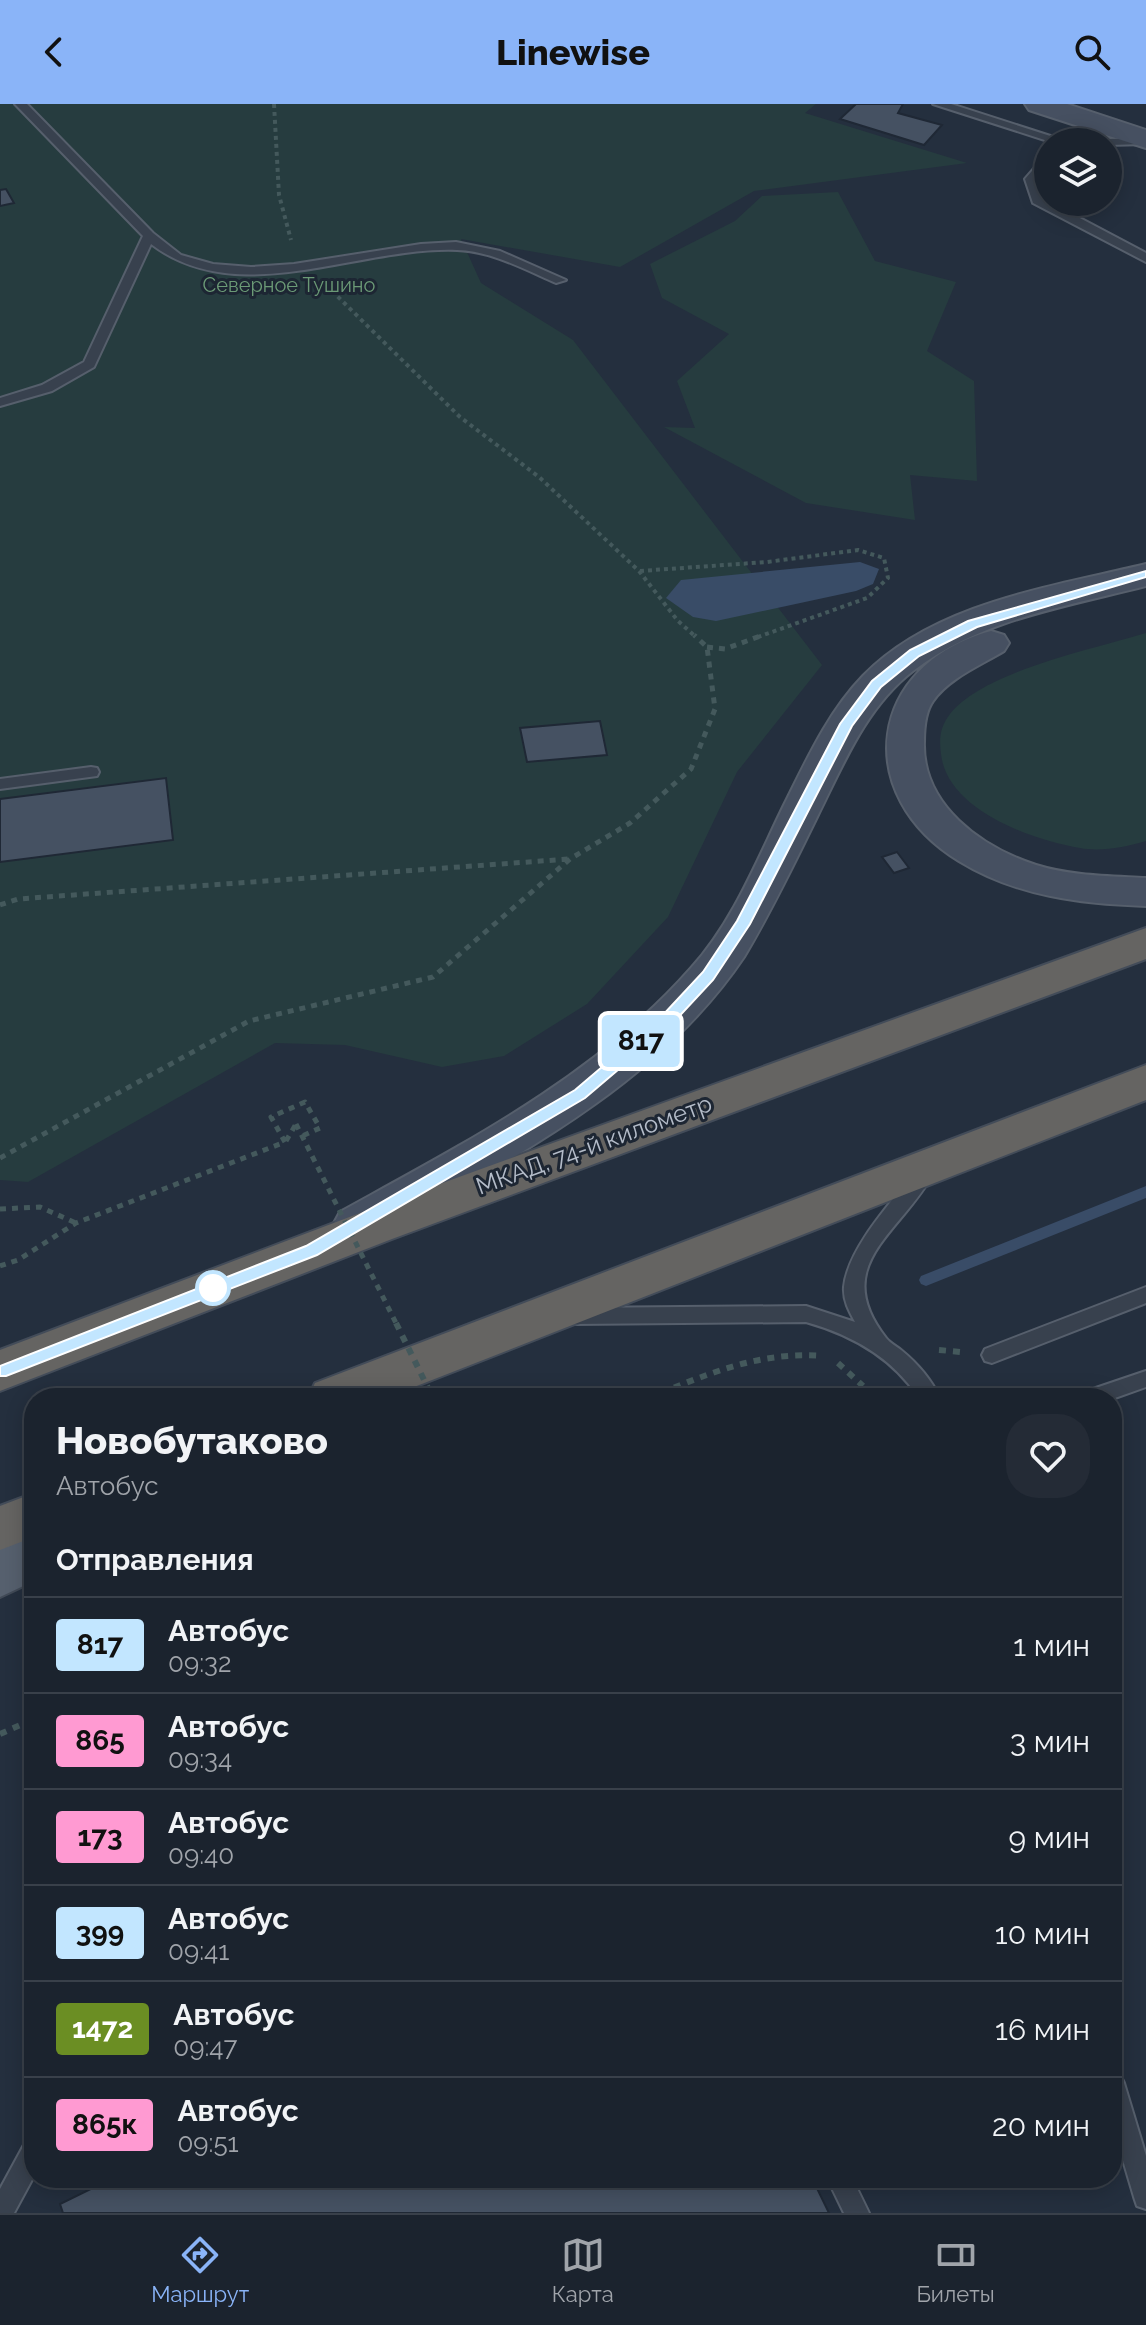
<!DOCTYPE html>
<html lang="ru">
<meta charset="utf-8">
<style>
:root{--surface:#1b232e;--page:#242b36;--text:#f1f3f6;--muted:#a0a4aa;--line:#39404a;--accent:#8ab4f8}
body{margin:0;font-family:Raleway,sans-serif;background:var(--page);color:var(--text);height:100vh;display:flex;flex-direction:column;font-size:30px;white-space:nowrap}
*{box-sizing:border-box;margin:0}
p{font-size:26px;color:var(--muted)}
.icon{flex:none;width:44px;height:44px;fill:none;stroke:currentColor;stroke-width:2;stroke-linecap:round;stroke-linejoin:round}
.map{position:relative;flex:1;overflow:hidden}
.drawer{position:absolute;left:24px;top:1284px;width:1098px;height:800px;display:flex;flex-direction:column;background:var(--surface);border-radius:32px;box-shadow:0 4px 20px #0003,0 0 0 2px var(--line)}
.drawer>*{flex:none}
.badge{padding:0 16px;border-radius:6px;font-size:28px;line-height:52px}
.fabs{position:absolute;left:1034px;top:24px;display:grid;gap:16px}
.fabs a{display:grid;place-items:center;width:88px;height:88px;border-radius:50%;background:var(--surface);box-shadow:0 4px 20px #0003,0 0 0 2px var(--line);font-size:40px}
.map>.badge{position:absolute;translate:-50% -50%;box-shadow:0 0 0 4px #fff}
h2{padding:0 32px;font-size:30px;line-height:72px}
.round{display:grid;place-items:center;flex:none;width:84px;height:84px;border-radius:32px;background:var(--page)}
.head{display:flex;align-items:center;justify-content:space-between;height:136px;padding:0 32px}
h1{font-size:38px;font-weight:800;line-height:60px}
ul{padding:0;list-style:none}
li{display:flex;align-items:center;gap:24px;height:96px;padding:0 32px;border-top:2px solid var(--line)}
li div{flex:1}
li b{display:block;font-size:30px}
li em{font-style:normal}
li .badge{min-width:88px;font-weight:700;text-align:center}
header{display:flex;justify-content:space-between;align-items:center;height:104px;padding:0 32px;background:var(--accent);color:#111;font-size:36px;font-weight:800}
.dock{display:flex;justify-content:space-around;align-items:center;height:112px;border-top:2px solid var(--line);background:var(--surface);font-size:22px;color:var(--muted)}
.dock a{display:grid;justify-items:center;gap:4px}
.dock .on{color:var(--accent)}
.map>svg:first-child{display:block}
.green{fill:#263c3f}
.water{fill:#394c67}
.lines{fill:none;stroke-linecap:round;stroke-linejoin:round}
.stream{fill:#394c67;fill-rule:evenodd}
.building{fill:#455162;stroke:#1f2835;stroke-width:2}
.service-casing{stroke:#565f6c;stroke-width:4}
.secondary-casing{stroke:#565f6c;stroke-width:4}
.primary-casing{stroke:#414a57;stroke-width:4}
.trunk-casing{stroke:#434c59;stroke-width:4}
.path-far2{stroke:#44595c;stroke-width:4;stroke-dasharray:4 4;stroke-linecap:butt}
.path-far1{stroke:#44595c;stroke-width:5;stroke-dasharray:6 6;stroke-linecap:butt}
.path{stroke:#44595c;stroke-width:6;stroke-dasharray:7 7;stroke-linecap:butt}
.service{fill:#38414e;fill-rule:evenodd}
.secondary{fill:#465061;fill-rule:evenodd}
.primary{fill:#56606e;fill-rule:evenodd}
.trunk{fill:#656462;fill-rule:evenodd}
.path-bridge-far1{stroke:#44595c;stroke-width:5;stroke-dasharray:6 6;stroke-linecap:butt}
.path-bridge{stroke:#44595c;stroke-width:6;stroke-dasharray:7 7;stroke-linecap:butt}
.line{fill:#c2e6ff;stroke:#fff;stroke-width:2}
.stop-dot{fill:#fff;stroke:#c2e6ff;stroke-width:4}
.labels{text-anchor:middle;stroke-width:6;stroke-linejoin:round;paint-order:stroke}
.far-park-label{font-size:20px;fill:#6b9a76;stroke:#1d2633}
.street-label{font-size:24px;fill:#b4bcc9;stroke:#1d2633}
</style>
<header><svg class="icon" aria-label="back" viewBox="0 0 24 24"><path d="M15 5l-7 7 7 7"/></svg>Linewise<svg class="icon" aria-label="search" viewBox="0 0 24 24"><circle cx="10" cy="10" r="6"/><path d="M15 15l6 6"/></svg></header>
<div class="map">
<svg width="1146" height="2109" viewBox="0 0 1146 2109">
<rect width="100%" height="100%" fill="#242f3e"/>
<!-- green -->
<path class="green" d="M0,0H816L805,9L967,59L754,87L620,163L461,135L481,179L573,236L822,561L737,668L668,813L587,900L504,952L442,963L345,941L275,939L28,1078L0,1076Z
M838,88L875,157L956,178L927,247L974,277L977,377L910,371L915,416L806,399L664,323L695,324L677,277L729,230L662,194L650,160L735,117L762,92Z
M1146,529V737C1125,743 1101,748 1080,744C1032,736 947,706 941,650C939,634 940,623 950,610C984,567 1094,545 1146,529Z"/>
<!-- water -->
<path class="water" d="M860,458L879,465L873,480L856,487L716,517L693,513L666,494L681,476Z"/>
<g class="lines">
<!-- stream -->
<path class="stream" d="M1146,1082V1094L926,1182L921,1180L919,1176L921,1172Z"/>
</g>
<!-- building -->
<path class="building" d="M856,0H903L898,9L942,21L924,41L840,15Z
M6,85L14,99L0,102V86Z
M600,617L607,651L527,658L520,624Z
M166,674L173,736L0,758V695Z
M897,748L909,764L894,769L882,753Z
M113,2074H812L829,2109H63L60,2100Z"/>
<g class="lines">
<!-- service casing -->
<g class="service-casing">
<path id="service" d="M15,0H27L153,129L181,151L213,160L251,163L294,160L421,140L456,138L500,147L566,176L556,179C524,165 491,147 457,146C358,142 239,207 151,140L94,263L52,287L0,302V294L42,281L84,258L143,132Z
M933,0H951L1069,38H1051Z
M1146,34V40L1108,41V38H1102L1108,35Z
M1048,51V62L1037,75L1042,94L1146,149V158L1033,99L1025,75L1044,53Z
M91,663L97,664L99,668L97,672L0,685V675Z
M925,1061L931,1063L934,1068C902,1129 828,1160 886,1234C890,1239 896,1242 901,1246C917,1259 931,1275 940,1294H919C892,1253 852,1231 806,1218L573,1220L566,1218L564,1212L566,1206L573,1204L806,1202L855,1218C849,1207 843,1196 844,1183C848,1143 895,1094 919,1063Z
M1146,1183V1199L992,1259L985,1257L982,1251L985,1245Z
M1146,1267V1283L1112,1295L1081,1294L1084,1288Z
M1112,1967L1120,1971L1124,1979L1146,2052V2105L1137,2102L1134,2093L1112,2019Z
M34,2036V2072L14,2109H0V2085L25,2039Z
M827,2074H852L869,2109H844Z"/>
</g>
<!-- secondary casing -->
<g class="secondary-casing">
<path id="secondary" d="M1025,0H1067L1146,26V44L1029,6Z
M1146,460V482C1068,502 978,516 913,567C866,603 843,661 817,713C794,760 771,808 744,853C657,983 504,1059 372,1134L356,1139L340,1134L333,1121L340,1108C465,1039 596,972 691,864C733,818 757,756 784,701C806,657 828,608 863,572C934,499 1051,483 1146,460Z
M991,527L1004,531L1009,539L1004,547C981,561 949,574 933,597C925,608 924,625 924,638C922,701 981,743 1036,761C1071,772 1110,772 1146,774V802C1081,800 1016,792 959,757C851,691 867,561 991,527Z"/>
</g>
<!-- primary casing -->
<g class="primary-casing">
<path id="primary" d="M34,1428V1477L0,1493V1444Z"/>
</g>
<!-- trunk casing -->
<g class="trunk-casing">
<path id="trunk" d="M1146,824V855L392,1135L0,1287V1246L360,1109Z
M1146,961V996L386,1294H308L315,1279Z
M34,1389V1433L0,1446V1402Z"/>
</g>
<!-- path-far2 -->
<path class="path-far2" d="M274,0L279,91L291,136
M332,187L460,313L539,373L639,467L678,517L696,533
M640,467L767,458L858,446L884,454L888,474L867,494L758,533"/>
<!-- path-far1 -->
<path class="path-far1" d="M707,543L725,545L763,531
M0,801L18,795L569,755
M286,1037L296,1020
M0,1054L249,917L433,873L570,755L630,719L691,665L715,605L707,543L694,531
M0,1105L40,1103L76,1119
M0,1162L18,1156L76,1119L285,1038L271,1013L305,998L320,1024L302,1032"/>
<!-- path -->
<path class="path" d="M939,1246L961,1248
M838,1259L863,1282
M648,1294C706,1271 758,1247 822,1252
M0,1630L34,1615"/>
<!-- service -->
<use href="#service" class="service"/>
<!-- secondary -->
<use href="#secondary" class="secondary"/>
<!-- primary -->
<use href="#primary" class="primary"/>
<!-- trunk -->
<use href="#trunk" class="trunk"/>
<!-- path-bridge-far1 -->
<path class="path-bridge-far1" d="M296,1020L397,1221"/>
<!-- path-bridge -->
<path class="path-bridge" d="M396,1219L433,1294"/>
</g>
<!-- line -->
<path class="line" d="M1146,467V473L977,523L919,552L881,583L852,622L750,820L713,876L672,920L585,994L317,1151L6,1272H0V1262L306,1142L575,986L662,912L703,868L737,817L840,620L872,577L910,546L968,517Z"/>
<!-- markers -->
<circle class="stop-dot" cx="213" cy="1184" r="16"/>
<g class="labels">
<!-- far-park labels -->
<g class="far-park-label">
<text x="289" y="188">Северное Тушино</text>
</g>
<!-- street labels -->
<g class="street-label">
<text transform="translate(594 1041) rotate(-20)" y="8">МКАД, 74-й километр</text>
</g>
</g>
</svg>
<div class="fabs">
<a><svg class="icon" aria-label="layers" viewBox="0 0 24 24"><path d="M12 4l9 5-9 5-9-5zM3 14l9 5 9-5"/></svg></a>
</div>
<b class="badge" style="left:641px;top:937px;background:#c2e6ff;color:#111">817</b>
<section class="drawer">
<div class="head"><div><h1>Новобутаково</h1><p>Автобус</p></div><a class="round"><svg class="icon" aria-label="heart" viewBox="0 0 24 24"><path d="M12 20l-8-8c-3-5 5-10 8-4 3-6 11-1 8 4z"/></svg></a></div>
<h2>Отправления</h2>
<ul>
<li><span class="badge" style="background:#c2e6ff;color:#111">817</span><div><b>Автобус</b><p>09:32</p></div><em>1 мин</em></li>
<li><span class="badge" style="background:#ff9ad2;color:#111">865</span><div><b>Автобус</b><p>09:34</p></div><em>3 мин</em></li>
<li><span class="badge" style="background:#ff9ad2;color:#111">173</span><div><b>Автобус</b><p>09:40</p></div><em>9 мин</em></li>
<li><span class="badge" style="background:#c2e6ff;color:#111">399</span><div><b>Автобус</b><p>09:41</p></div><em>10 мин</em></li>
<li><span class="badge" style="background:#6b8e23;color:#fff">1472</span><div><b>Автобус</b><p>09:47</p></div><em>16 мин</em></li>
<li><span class="badge" style="background:#ff9ad2;color:#111">865к</span><div><b>Автобус</b><p>09:51</p></div><em>20 мин</em></li>
</ul>
</section>
</div>
<nav class="dock">
<a class="on"><svg class="icon" aria-label="directions" viewBox="0 0 24 24"><path d="M12 3l9 9-9 9-9-9zM9 14v-3h6M13 9l2 2-2 2"/></svg>Маршрут</a>
<a><svg class="icon" aria-label="map" viewBox="0 0 24 24"><path d="M3 6l6-2 6 2 6-2v14l-6 2-6-2-6 2zM9 4v14M15 6v14"/></svg>Карта</a>
<a><svg class="icon" aria-label="tickets" viewBox="0 0 24 24"><path d="M3 7h18v10H3zM15 7v10"/></svg>Билеты</a>
</nav>
